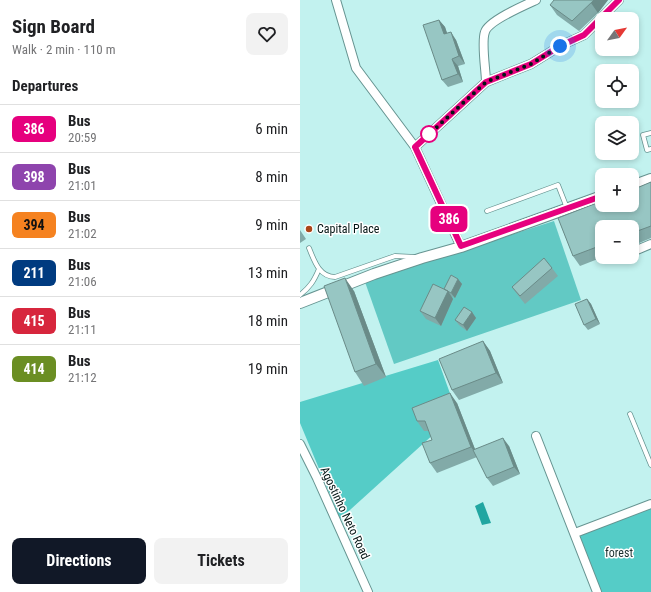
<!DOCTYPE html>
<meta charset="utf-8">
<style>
:root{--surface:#fff;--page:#f2f2f2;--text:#202124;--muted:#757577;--line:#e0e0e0;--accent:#111827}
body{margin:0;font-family:"Roboto Condensed",sans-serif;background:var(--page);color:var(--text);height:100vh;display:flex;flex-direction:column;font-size:15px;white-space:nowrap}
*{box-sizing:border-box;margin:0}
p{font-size:13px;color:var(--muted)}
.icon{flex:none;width:22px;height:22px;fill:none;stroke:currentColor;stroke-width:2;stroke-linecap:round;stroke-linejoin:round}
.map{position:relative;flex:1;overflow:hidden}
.side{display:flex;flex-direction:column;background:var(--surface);width:300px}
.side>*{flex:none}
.badge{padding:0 8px;border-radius:6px;font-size:14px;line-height:26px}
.needle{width:26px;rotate:57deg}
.fabs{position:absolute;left:295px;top:12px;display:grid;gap:8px}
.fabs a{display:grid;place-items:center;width:44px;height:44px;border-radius:8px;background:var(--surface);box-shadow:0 2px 6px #0003;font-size:20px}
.you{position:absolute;width:20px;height:20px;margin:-10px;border:3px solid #fff;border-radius:50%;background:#1a73e8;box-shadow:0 0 0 6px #1a73e833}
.map>.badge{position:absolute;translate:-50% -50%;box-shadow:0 0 0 2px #fff}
h2{padding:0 12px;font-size:15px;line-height:36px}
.round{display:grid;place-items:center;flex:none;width:42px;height:42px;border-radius:8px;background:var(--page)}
.head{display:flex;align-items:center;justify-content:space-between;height:68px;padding:0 12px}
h1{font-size:19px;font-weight:700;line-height:30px}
.primary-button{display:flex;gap:8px;margin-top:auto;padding:8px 12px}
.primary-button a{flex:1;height:46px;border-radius:8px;background:var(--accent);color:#fff;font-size:16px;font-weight:700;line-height:46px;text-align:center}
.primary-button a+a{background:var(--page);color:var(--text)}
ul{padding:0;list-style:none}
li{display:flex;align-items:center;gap:12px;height:48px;padding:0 12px;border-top:1px solid var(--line)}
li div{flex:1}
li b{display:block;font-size:15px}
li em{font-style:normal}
li .badge{min-width:44px;font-weight:700;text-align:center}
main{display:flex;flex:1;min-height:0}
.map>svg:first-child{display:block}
.green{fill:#62c9c4}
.forest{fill:#55ccc7}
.water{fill:#21a6a1}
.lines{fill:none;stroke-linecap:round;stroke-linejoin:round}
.service-casing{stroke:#669491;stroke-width:5.5}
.minor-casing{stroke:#669491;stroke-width:10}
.tertiary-casing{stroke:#669491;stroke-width:12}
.service{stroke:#fff;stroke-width:4}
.minor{stroke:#fff;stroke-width:8}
.tertiary{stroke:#fff;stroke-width:10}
.wall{fill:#82aaa8}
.shaded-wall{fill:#6a8b88}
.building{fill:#97c6c3;stroke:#6a8b88}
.line-casing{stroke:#fff;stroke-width:9}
.line{stroke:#e6007e;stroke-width:6}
.walk{stroke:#041615;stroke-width:4;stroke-dasharray:0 7.2}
.stop-dot{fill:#fff;stroke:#e6007e;stroke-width:2}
.poi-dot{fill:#ab4619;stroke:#fff;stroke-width:1.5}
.labels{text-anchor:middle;stroke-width:3;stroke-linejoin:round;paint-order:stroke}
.poi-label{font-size:12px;fill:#041615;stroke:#fff;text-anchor:start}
.street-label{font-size:12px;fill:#041615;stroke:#fff}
.park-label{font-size:12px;fill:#192f2e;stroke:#fff}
</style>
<main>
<section class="side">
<div class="head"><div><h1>Sign Board</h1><p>Walk · 2 min · 110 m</p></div><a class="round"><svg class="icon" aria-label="heart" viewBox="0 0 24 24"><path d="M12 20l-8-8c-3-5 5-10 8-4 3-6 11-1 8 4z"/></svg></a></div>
<h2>Departures</h2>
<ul>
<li><span class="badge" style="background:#e6007e;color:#fff">386</span><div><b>Bus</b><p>20:59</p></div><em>6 min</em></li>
<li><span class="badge" style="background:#8e44ad;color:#fff">398</span><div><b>Bus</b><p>21:01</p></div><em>8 min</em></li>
<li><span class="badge" style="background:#f58220;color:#111">394</span><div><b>Bus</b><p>21:02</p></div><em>9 min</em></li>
<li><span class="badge" style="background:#003b80;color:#fff">211</span><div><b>Bus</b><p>21:06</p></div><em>13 min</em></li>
<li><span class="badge" style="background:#d7263d;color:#fff">415</span><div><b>Bus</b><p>21:11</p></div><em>18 min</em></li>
<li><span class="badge" style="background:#6b8e23;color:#fff">414</span><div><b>Bus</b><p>21:12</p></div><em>19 min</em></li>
</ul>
<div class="primary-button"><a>Directions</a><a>Tickets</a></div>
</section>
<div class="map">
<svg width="351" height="592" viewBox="0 0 351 592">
<rect width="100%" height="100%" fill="#c2f2ef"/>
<!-- green -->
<path class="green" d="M254,221L281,300L94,364L65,282Z"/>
<!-- forest -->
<path class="forest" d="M138,360L157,413L40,519L0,423V402Z
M351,507V592H300L277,533Z"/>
<!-- water -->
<path class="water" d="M183,502L191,523L182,525L175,506Z"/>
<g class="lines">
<!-- service casing -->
<g class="service-casing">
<path id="service" d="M351,133L343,135L347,150L351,149
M187,211L258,185L267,208
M9,248C14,260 19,277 35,277L95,256L115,257
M0,295C10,287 14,281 19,269
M330,414L351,465"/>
</g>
<!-- minor casing -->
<g class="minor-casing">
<path id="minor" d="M36,0L56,68L115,147L161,247
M186,82C186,71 181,42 185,32C188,21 225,5 236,0
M115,147L186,82L231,64L260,46L284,35L319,0
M332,252L351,244
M317,258L321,257
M236,436L297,592
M0,444L17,478L68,592
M275,533L351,504"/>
</g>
<!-- tertiary casing -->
<g class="tertiary-casing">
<path id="tertiary" d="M332,186L351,179
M0,303L74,274L122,258L161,247L302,196"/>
</g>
<!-- service -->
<use href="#service" class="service"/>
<!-- minor -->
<use href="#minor" class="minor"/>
<!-- tertiary -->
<use href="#tertiary" class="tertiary"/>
</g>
<!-- wall -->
<path class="wall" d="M308,0L298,13L279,31L257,15L250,5Z
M139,20L145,27L147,33L156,40L165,64L158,66L163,82L148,87L142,80Z
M351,182V238L332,246V227H302V257H303L280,266L273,256L258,218L302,201V205H332V190Z
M0,230L6,239L0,243Z
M252,268L258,276L225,304L217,294L212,287Z
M158,279L162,284L155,298L152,296L153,299L141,326L126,319L120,311L144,289Z
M54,291L86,377L64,386L55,372Z
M287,299L291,304L300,324L288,330L284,325Z
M172,312L176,318L167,331L159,325L155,320Z
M183,341L190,351L203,383L159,400L152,390Z
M157,403L175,449L209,446L220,474L193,486L187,478L177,457L137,473L130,463L132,440L129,431H124L117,421Z"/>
<!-- shaded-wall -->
<path class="shaded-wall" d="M294,0H308L298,13L291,3Z
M139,20L145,27L150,42L144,34Z
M151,32L156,40L165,64L159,56Z
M152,59L158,66L163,82L158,74Z
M45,278L54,291L86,377L76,364Z
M158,279L162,284L155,298L151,293Z
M148,291L153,299L141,326L135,318Z
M287,299L291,304L300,324L296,319Z
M172,312L176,318L167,331L163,325Z
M183,341L190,351L203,383L196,373Z
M150,393L157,403L178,457L171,447Z
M203,438L209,446L220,474L214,467Z"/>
<!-- building -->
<path class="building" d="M254,0H294L272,21L250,5Z
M139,20L144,34L151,32L159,56L152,59L158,74L142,80L123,25Z
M351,182V226L332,233V227H302V245L273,256L258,218L302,201V205H332V190Z
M244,258L252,268L220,296L212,287Z
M151,275L158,279L151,293L144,289Z
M45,278L76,364L55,372L24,286Z
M133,284L148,291L135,318L120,311Z
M287,299L296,319L284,325L275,304Z
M164,307L172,312L163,325L155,320Z
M183,341L196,373L152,390L139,359Z
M150,393L171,447L130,463L122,443L132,440L125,421H117L112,408Z
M203,438L214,467L187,478L173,450Z"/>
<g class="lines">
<!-- line casing -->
<g class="line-casing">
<path id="line" d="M302,196L161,246L115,147L186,82L231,64L260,46L284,35L319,0"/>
</g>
<!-- line -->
<use href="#line" class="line"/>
<!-- walk -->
<path class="walk" d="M129,134L125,138L186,82L231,64L260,46"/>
</g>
<!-- markers -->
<circle class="stop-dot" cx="129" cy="134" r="8"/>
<circle class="poi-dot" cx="9" cy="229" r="4"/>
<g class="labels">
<!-- poi labels -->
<g class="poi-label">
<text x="17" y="233">Capital Place</text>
</g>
<!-- street labels -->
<g class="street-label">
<text transform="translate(45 513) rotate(65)" y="4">Agostinho Neto Road</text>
</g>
<!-- park labels -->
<g class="park-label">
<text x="319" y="557">forest</text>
</g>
</g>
</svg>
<div class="fabs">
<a><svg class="needle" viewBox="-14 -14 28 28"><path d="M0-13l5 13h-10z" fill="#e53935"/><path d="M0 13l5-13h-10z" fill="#757577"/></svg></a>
<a><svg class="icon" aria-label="locate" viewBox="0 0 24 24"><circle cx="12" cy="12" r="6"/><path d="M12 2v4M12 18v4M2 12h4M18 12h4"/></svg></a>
<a><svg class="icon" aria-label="layers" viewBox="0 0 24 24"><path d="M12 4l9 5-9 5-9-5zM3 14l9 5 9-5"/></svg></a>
<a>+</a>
<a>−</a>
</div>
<div class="you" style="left:260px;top:46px"></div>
<b class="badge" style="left:149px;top:219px;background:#e6007e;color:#fff">386</b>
</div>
</main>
